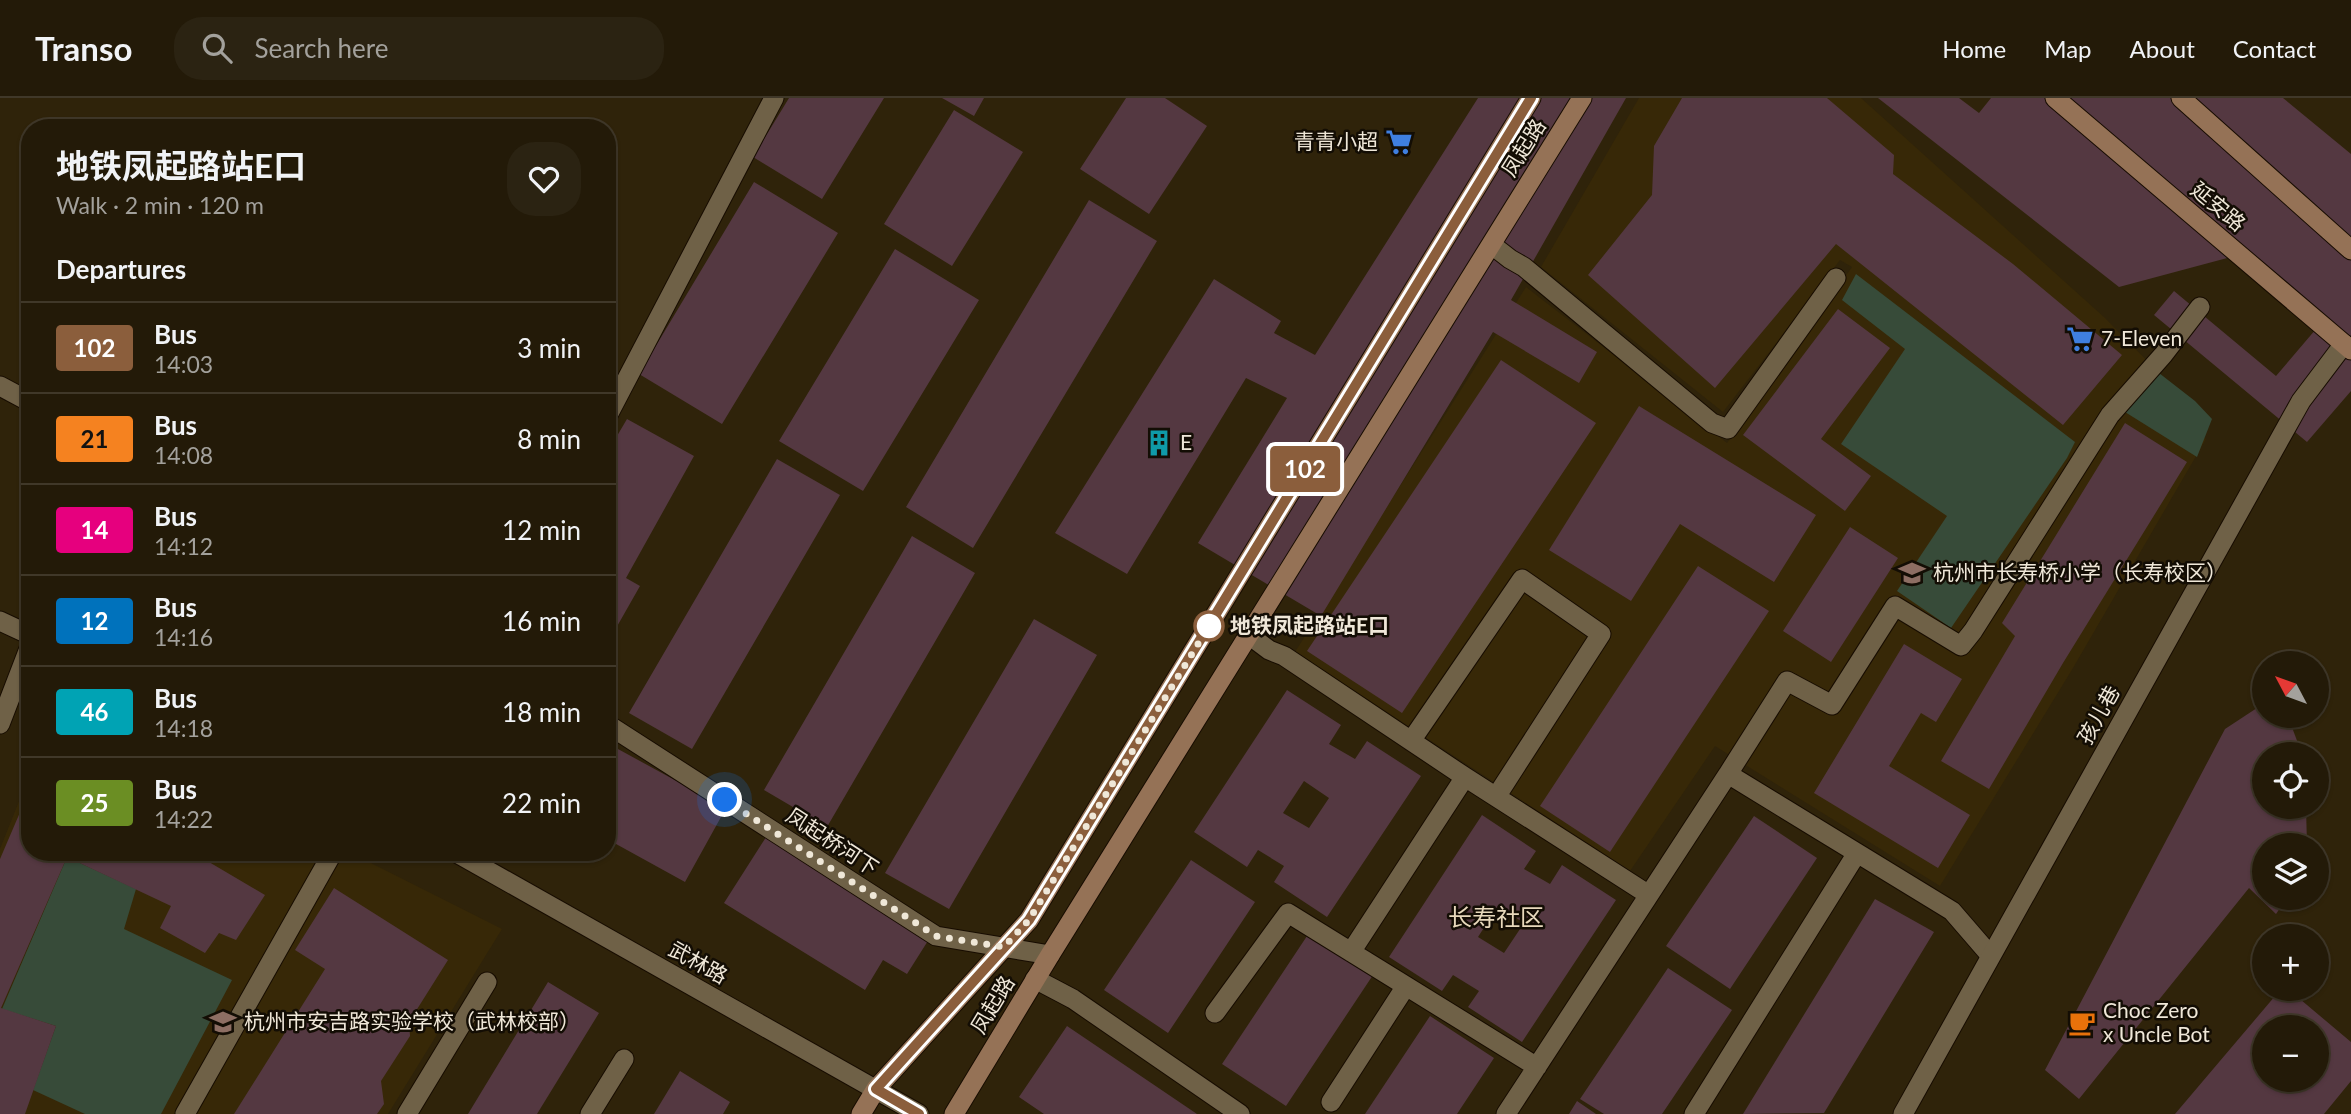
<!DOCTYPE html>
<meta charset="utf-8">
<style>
:root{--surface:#231a08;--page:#2b2312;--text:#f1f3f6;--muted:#a3a19c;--line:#403829}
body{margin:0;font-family:Lato,"Noto Sans SC",sans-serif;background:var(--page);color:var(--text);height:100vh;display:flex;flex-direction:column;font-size:26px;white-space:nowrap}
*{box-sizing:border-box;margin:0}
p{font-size:23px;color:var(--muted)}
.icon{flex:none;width:38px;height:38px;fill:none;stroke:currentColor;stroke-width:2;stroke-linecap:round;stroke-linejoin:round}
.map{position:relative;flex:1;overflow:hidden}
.details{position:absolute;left:21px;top:21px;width:595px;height:742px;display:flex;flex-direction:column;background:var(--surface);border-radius:28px;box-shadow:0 2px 5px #0004,0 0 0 2px var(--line)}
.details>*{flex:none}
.badge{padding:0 14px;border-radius:5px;font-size:24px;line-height:46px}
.needle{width:46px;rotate:311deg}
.fabs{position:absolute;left:2252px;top:553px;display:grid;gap:14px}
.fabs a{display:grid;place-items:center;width:77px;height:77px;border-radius:50%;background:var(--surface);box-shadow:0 2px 5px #0004,0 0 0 2px var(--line);font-size:35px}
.you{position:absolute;width:35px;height:35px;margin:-18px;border:5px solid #fff;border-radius:50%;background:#1a73e8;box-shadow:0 0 0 10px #1a73e833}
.map>.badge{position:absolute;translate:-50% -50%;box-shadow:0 0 0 4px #fff}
h2{padding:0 35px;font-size:26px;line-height:63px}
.round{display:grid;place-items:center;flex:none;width:74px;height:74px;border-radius:28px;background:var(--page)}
.overview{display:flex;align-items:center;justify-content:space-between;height:119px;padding:0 35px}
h1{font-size:33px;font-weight:700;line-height:52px}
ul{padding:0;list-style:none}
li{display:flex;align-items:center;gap:21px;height:91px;padding:0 35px;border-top:2px solid var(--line)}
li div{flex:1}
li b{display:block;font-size:26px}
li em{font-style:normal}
li .badge{min-width:77px;font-weight:700;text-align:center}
header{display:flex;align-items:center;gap:42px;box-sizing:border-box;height:98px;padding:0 35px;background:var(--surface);border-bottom:2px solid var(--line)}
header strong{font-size:33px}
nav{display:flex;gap:38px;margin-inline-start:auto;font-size:24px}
.search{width:490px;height:63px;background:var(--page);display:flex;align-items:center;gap:18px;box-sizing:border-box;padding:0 24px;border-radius:28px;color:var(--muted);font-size:26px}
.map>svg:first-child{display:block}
.built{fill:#372807}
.green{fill:#374b39}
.building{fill:#543841;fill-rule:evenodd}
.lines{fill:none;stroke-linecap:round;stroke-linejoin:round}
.service-casing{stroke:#170c00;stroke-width:21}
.minor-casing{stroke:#170c00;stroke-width:21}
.tertiary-casing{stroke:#170c00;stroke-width:21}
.secondary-casing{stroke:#170c00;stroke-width:21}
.service{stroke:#6f6147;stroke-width:19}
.minor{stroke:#6f6147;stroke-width:19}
.tertiary{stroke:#6f6147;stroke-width:19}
.secondary{stroke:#957256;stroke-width:19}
.line-casing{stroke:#fff;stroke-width:16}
.line{stroke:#8b5e3c;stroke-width:10}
.walk{stroke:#efe7d8;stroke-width:7;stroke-dasharray:0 12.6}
.stop-dot{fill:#fff;stroke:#8b5e3c;stroke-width:3.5}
.labels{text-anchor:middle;stroke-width:5;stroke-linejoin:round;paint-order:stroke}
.poi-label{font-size:21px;fill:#efe7d8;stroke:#130d04;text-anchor:start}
.street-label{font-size:21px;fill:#efe7d8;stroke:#130d04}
.stop-label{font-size:21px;font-weight:bold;fill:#efe7d8;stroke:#130d04;text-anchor:start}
.quarter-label{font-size:24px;fill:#e7d8bb;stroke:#130d04}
</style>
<header>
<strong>Transo</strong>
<div class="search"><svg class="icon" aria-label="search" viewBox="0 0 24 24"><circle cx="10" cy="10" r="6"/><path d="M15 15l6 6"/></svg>Search here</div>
<nav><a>Home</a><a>Map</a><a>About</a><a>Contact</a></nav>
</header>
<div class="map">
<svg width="2351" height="1016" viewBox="0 0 2351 1016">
<rect width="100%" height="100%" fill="#2f230a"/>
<!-- built -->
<path class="built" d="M1639,0H1861L2105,220L2159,275L2137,303L2206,341L2073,570L1940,788L1715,648L1630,773L1295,554L1526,189L1727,345L1852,169L1840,162L1723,314L1541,169Z
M30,676V754H349L502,831L388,1016H0V751Z"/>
<!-- green -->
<path class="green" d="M1856,176L2075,344L2067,360L1951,530L1897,493L1947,418L1841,346L1905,251L1842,202Z
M2159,275L2195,303L2212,321L2197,359L2125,314Z
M67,759L136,791L124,831L232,882L161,1016H85L33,992L56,928L2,911Z"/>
<!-- building -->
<path class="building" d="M789,0H884L822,101L753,59Z
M942,0H984L974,18Z
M1126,0H1165L1207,28L1149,116L1080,71Z
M1478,0H1626L1511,202L1597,254L1579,285L1493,234L1321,518L1198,445L1287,300L1246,280L1127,476L1055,435L1214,181L1281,223L1274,235L1315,257Z
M1682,0H1827L1894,57L1893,76L2013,166L2122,257L2063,327L1836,146L1715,290L1588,177L1652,97L1654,48Z
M1878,0H1959L1979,15L1991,0H2283L2351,56V293L2307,344L2154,217L2174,193L2276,278L2316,231L2231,159L2119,189Z
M954,12L1023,54L952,168L884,126Z
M754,84L838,135L722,326L639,276Z
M1089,102L1157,143L973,450L906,409Z
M895,151L979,202L863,393L779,343Z
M1838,211L1890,250L1821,341L1871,378L1845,413L1743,337Z
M1501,262L1596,325L1402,615L1307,553Z
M1639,308L1816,417L1774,484L1680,426L1631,503L1549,452Z
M627,321L694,358L626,480L640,488L607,546V355Z
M2125,325L2187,364L2063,565L1989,691L1941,663L2015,538L2002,525Z
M777,361L840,397L692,651L629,615Z
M1850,429L1898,460L1831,564L1783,533Z
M912,438L975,475L827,729L764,692Z
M1698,468L1769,513L1610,754L1540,708Z
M1034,521L1097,557L949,811L885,775Z
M1904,546L1962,581L1936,624L1921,615L1889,668L1970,717L1938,770L1814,695Z
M1287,592L1341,627L1329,646L1355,661L1367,643L1421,678L1327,819L1274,784L1284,768L1258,752L1247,769L1194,734ZM1304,683L1329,700L1309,730L1283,715Z
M2263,606L2264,618H2280L2290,624L2302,656H2264V709H2306L2307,747H2264V800H2287L2276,816L2249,790L2079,1001L2045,972L2225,631Z
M607,645L726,710L685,784L607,741Z
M30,691V754H192L265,797L236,842L219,835L205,855L160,830L171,808L67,759L1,910L56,928L25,1016H0V761Z
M1482,717L1536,753L1524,771L1550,786L1562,767L1616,802L1522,944L1468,909L1479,893L1453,877L1442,893L1389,859ZM1498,808L1524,825L1504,855L1478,839Z
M1754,718L1817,760L1730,891L1666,848Z
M768,736L931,838L907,876L883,862L865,892L724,805Z
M1191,762L1255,804L1168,935L1104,892Z
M334,790L448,862L409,924L410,938L381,983L384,1006L377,1016H234L325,871L295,852Z
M1875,801L1934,834L1824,1015L1743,1016Z
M1309,835L1373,877L1286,1008L1222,966Z
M1668,870L1732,912L1662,1016H1604L1580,1001Z
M548,884L599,915L537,1016H468Z
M2281,891H2288L2351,944V983L2324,1016H2175ZM2264,929H2317V982H2264Z
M1430,918L1494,960L1457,1016H1365Z
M1067,928L1197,1016H1044L1019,999Z
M680,973L730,1004L723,1016H654Z
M1577,1003L1596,1016H1569Z"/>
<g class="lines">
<!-- service casing -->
<g class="service-casing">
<path id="service" d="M1492,147L1510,161L1524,169L1712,325L1728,331L1836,180
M0,288L30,304
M607,319L774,0
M1249,537L1269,552L1284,558L1465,679L1649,797
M0,626L30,548
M607,626L936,838L1050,857
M1411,643L1522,481L1601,536L1496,699
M1728,676L1787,583L1832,607L1895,508L1961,548L1973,533L2110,317L2163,257L2200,209
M1351,854L1465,679
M1035,881L1073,901L1240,1016
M1215,915L1288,815L1537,969
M1331,1004L1406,888
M185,1016L333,754
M407,1016L487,884
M590,1016L624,961
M1506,1016L1728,676L1952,813L1990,857
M1694,1016L1857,755"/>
</g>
<!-- minor casing -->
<g class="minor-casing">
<path id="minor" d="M1903,1016L2301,303L2344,246"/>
</g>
<!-- tertiary casing -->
<g class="tertiary-casing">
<path id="tertiary" d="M0,523L30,537
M455,754L919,1016"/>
</g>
<!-- secondary casing -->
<g class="secondary-casing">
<path id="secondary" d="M2055,0L2351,252
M2181,0L2351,152
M861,1016L876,991L1029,822L1531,0
M954,1016L1050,857L1582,0"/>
</g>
<!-- service -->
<use href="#service" class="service"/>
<!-- minor -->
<use href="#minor" class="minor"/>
<!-- tertiary -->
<use href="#tertiary" class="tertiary"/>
<!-- secondary -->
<use href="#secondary" class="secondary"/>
</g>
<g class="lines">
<!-- line casing -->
<g class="line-casing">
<path id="line" d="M919,1016L876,991L1029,822L1531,0"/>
</g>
<!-- line -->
<use href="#line" class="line"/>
<!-- walk -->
<path class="walk" d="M725,702L936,838L1004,849L1029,822L1209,528"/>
</g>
<!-- icons -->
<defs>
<g id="supermarket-bare" transform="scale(2.1)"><path d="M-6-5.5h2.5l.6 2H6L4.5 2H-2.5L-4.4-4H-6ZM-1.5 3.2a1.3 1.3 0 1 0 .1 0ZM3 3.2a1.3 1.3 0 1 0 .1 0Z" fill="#3f7fe0" stroke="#130d04" stroke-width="2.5" paint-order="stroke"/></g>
<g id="building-bare" transform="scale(2.1)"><path d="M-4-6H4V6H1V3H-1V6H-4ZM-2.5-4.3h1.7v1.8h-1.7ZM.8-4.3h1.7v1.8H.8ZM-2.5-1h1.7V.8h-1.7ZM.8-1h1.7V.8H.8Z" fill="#0f9aa8" stroke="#130d04" stroke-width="2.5" paint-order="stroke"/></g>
<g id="school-bare" transform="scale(2.1)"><path d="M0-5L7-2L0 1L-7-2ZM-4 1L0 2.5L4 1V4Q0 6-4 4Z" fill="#8d6e63" stroke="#130d04" stroke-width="2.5" paint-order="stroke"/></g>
<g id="cafe-bare" transform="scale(2.1)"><path d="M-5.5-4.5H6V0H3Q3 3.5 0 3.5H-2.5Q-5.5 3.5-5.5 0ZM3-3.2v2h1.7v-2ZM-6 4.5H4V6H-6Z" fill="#e8710a" stroke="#130d04" stroke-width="2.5" paint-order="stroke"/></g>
</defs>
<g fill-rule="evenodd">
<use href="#supermarket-bare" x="1399" y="44"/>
<use href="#supermarket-bare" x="2080" y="241"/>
<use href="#building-bare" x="1159" y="345"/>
<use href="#school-bare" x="1912" y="475"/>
<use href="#school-bare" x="223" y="924"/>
<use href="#cafe-bare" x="2082" y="925"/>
</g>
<!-- markers -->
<circle class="stop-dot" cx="1209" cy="528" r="14"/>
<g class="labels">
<!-- poi labels -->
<g class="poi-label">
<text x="1378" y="51" text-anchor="end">青青小超</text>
<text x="2101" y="248">7-Eleven</text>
<text x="1180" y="352">E</text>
<text x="1933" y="482">杭州市长寿桥小学（长寿校区）</text>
<text x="2103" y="920">Choc Zero<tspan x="2103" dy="24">x Uncle Bot</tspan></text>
<text x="244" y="931">杭州市安吉路实验学校（武林校部）</text>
</g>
<!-- street labels -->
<g class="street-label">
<text transform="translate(1524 50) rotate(-58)" y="7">凤起路</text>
<text transform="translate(2218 109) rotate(40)" y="7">延安路</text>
<text transform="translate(2099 617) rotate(-61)" y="7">孩儿巷</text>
<text transform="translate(832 744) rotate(33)" y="7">凤起桥河下</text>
<text transform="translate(698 865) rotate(29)" y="7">武林路</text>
<text transform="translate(993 907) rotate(-59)" y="7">凤起路</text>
</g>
<!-- stop labels -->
<g class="stop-label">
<text x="1230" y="535">地铁凤起路站E口</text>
</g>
<!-- quarter labels -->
<g class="quarter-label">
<text x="1496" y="828">长寿社区</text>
</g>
</g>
</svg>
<div class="fabs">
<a><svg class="needle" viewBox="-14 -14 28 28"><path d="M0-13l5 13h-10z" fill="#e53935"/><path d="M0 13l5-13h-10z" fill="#a3a19c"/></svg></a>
<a><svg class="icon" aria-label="locate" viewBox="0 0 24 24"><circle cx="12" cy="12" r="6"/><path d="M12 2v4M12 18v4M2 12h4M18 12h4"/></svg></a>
<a><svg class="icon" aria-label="layers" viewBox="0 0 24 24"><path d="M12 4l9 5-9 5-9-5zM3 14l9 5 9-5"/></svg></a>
<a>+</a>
<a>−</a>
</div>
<div class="you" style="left:725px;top:702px"></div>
<b class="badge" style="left:1305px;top:371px;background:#8b5e3c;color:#fff">102</b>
<section class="details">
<div class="overview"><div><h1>地铁凤起路站E口</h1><p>Walk · 2 min · 120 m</p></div><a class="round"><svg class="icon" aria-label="heart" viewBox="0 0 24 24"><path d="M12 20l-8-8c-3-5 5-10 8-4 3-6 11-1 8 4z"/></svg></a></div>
<h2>Departures</h2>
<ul>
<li><span class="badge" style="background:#8b5e3c;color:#fff">102</span><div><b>Bus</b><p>14:03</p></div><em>3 min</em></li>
<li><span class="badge" style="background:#f58220;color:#111">21</span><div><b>Bus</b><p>14:08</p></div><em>8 min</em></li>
<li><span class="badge" style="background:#e6007e;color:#fff">14</span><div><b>Bus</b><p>14:12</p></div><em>12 min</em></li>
<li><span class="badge" style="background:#0072bc;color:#fff">12</span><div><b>Bus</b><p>14:16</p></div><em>16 min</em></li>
<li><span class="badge" style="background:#00a3b4;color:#fff">46</span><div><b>Bus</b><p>14:18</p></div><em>18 min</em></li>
<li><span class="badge" style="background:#6b8e23;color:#fff">25</span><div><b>Bus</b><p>14:22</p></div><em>22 min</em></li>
</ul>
</section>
</div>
